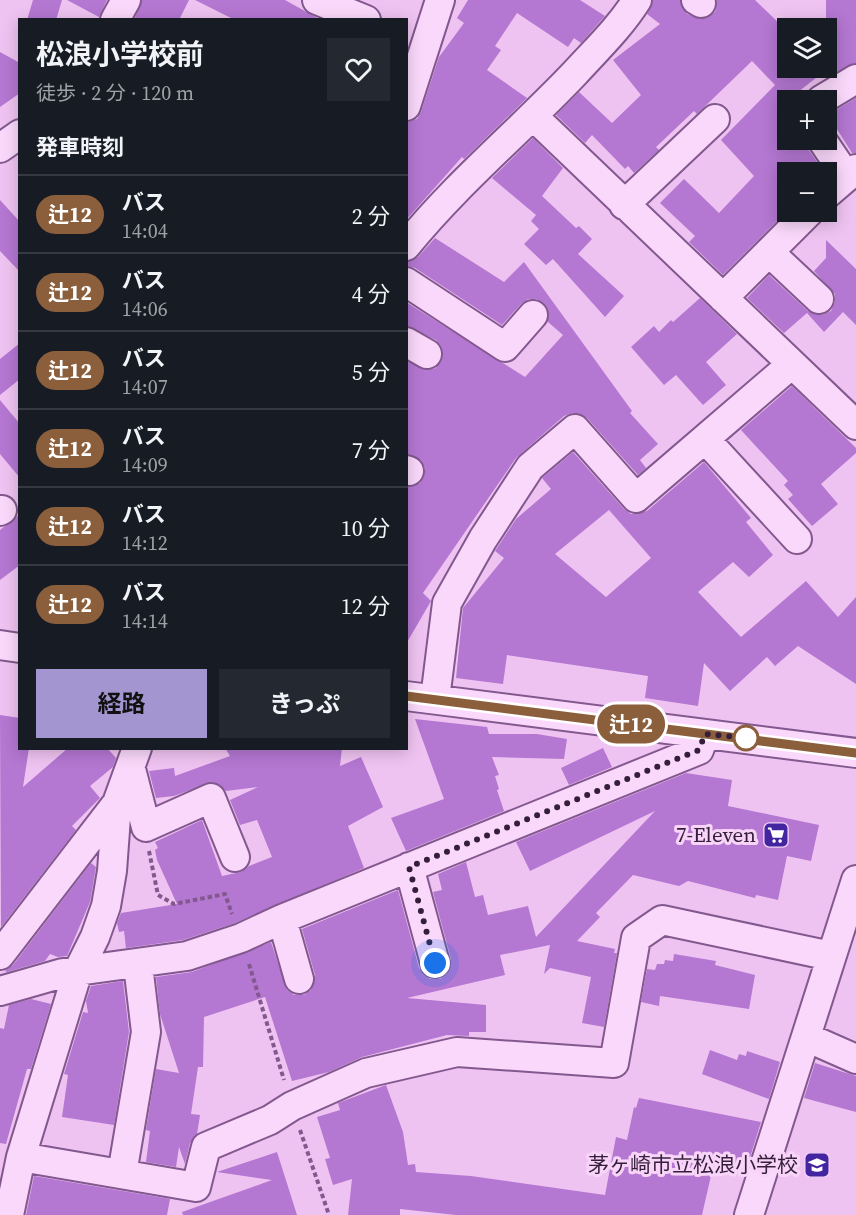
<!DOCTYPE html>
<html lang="ja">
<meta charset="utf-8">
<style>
:root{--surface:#171b24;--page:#242831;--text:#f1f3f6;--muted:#9ea1a6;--line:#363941;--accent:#a396d0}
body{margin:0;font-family:"Source Serif 4","Noto Sans JP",serif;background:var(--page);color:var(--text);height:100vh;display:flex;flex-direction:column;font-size:22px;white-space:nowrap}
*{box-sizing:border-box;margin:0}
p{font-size:20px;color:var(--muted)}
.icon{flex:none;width:33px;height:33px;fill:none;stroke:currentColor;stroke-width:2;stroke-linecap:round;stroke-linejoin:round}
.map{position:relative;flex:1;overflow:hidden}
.sheet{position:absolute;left:18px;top:18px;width:390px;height:732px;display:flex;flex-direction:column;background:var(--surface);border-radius:0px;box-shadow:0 3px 15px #0003}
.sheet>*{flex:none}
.badge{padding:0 12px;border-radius:20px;font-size:21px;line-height:39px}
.buttons{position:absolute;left:777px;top:18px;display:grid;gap:12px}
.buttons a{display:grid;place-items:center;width:60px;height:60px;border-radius:0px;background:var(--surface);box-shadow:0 3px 15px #0003;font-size:30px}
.you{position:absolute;width:30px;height:30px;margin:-15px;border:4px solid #fff;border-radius:50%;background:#1a73e8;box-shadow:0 0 0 9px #1a73e833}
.map>.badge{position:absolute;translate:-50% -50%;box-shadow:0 0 0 3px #fff}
h2{padding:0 18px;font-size:22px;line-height:54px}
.round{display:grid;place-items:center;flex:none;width:63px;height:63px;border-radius:0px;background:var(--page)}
.head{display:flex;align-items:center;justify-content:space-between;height:102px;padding:0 18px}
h1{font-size:28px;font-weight:700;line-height:45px}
.action{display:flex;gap:12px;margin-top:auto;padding:12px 18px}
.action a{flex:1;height:69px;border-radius:0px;background:var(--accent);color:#111;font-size:24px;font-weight:700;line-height:69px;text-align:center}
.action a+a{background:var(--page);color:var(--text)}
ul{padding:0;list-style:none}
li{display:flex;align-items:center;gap:18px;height:78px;padding:0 18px;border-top:2px solid var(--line)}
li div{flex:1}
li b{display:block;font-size:22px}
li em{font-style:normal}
li .badge{min-width:66px;font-weight:700;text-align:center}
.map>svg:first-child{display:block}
.building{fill:#b477d2;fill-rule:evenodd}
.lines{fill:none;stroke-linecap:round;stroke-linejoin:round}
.minor-casing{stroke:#82588e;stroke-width:32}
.path{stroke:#82588e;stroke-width:4;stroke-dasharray:4.5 3;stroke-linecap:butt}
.minor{stroke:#fad8fb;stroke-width:28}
.line-casing{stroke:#fff;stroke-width:14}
.line{stroke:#8b5e3c;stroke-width:9}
.walk{stroke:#341e3c;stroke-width:6;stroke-dasharray:0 10.8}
.stop-dot{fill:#fff;stroke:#8b5e3c;stroke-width:3}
.labels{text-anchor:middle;stroke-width:6;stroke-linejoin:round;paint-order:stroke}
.poi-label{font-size:21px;fill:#341e3c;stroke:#f7d4f8;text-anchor:end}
</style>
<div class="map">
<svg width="856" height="1215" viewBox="0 0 856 1215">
<rect width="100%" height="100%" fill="#efc3f1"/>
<!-- building -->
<path class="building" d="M33,0H62L56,20H27Z
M67,0H107L99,17Z
M142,0H189L179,20H134Z
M195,0H285L321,20H235Z
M468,0H580L605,16L581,43L574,38L568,47L517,13L495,46L501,50L487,70L527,98L464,159L462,157L406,220V122L417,119L421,112L439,57L464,23L457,18Z
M653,0H680L687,14L701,19L715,12L717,0H755L782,26L788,38V68H826V0H856V63L826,77V70L788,100V140H806L808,149L824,172H788V204L778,210L783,215L723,275L689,242L695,236L660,203L684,179L719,213L754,176L721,140L775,85L752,61L697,114L694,111L656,147L659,150L634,173L628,166L625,169L592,135L585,143L556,115L579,92L612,123L641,95L613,60L660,24L647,14Z
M0,52L20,63V93L0,107Z
M856,98V153H852L828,115Z
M533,138L563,168L542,196L576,228L579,226L592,239L578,254L624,296L605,317L553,259L546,265L524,244L539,229L531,221L536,215L492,178Z
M0,200L20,222V272L0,251Z
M435,238L504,282L524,262L632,411L630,413L658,444L640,460L646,468L638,475L587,418L573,413L564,416L516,458L423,593L431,601L406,644V487L420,483L425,468L421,460L406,454V361L428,370L436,368L443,355L441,346L436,340L406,326V302L525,377L563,335L548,322V309L537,299H528L521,304L502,325L415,268L406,266V262L418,257Z
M826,240L856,269V325L843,312L824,332L807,313L784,333L747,298L769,275L808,311L823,315L831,311L835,302V294L814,271L826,258Z
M700,298L737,334L706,362L726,385L703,405L676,375L664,385L631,347L654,326L659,332L671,320L673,322Z
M20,343V379L0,395V359Z
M792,386L856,448V453L821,484L838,504L812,526L788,499L793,495L784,485L788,481L741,430Z
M0,400L20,424V478L0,454Z
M573,452L624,509L631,514L647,511L704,462L751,518L746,522L773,555L749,577L733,562L698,592L741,637L806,581L838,617L856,597V684L798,646L775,666L767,657L730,691L704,663L698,706L645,698L648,676L507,655L503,684L456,678L463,608L504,558L495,551L516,519L551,489L542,478ZM609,510L651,558L606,597L555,554Z
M20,514V565L0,580V530Z
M0,715L20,718V748H29L23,787L68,748H107L116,758L113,767L90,786L100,798L72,826L76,830L1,927Z
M415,719L487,727L489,734H537L567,739L564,759L492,757L499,775L495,776L499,789L497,790L504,811L406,851L391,818L444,799Z
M225,748H342L340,766L361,757L383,807L348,826L364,868L235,923L183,940L126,948L124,931L119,932L117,923L121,913L177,904L157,860L155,850L158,848L155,842L202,820L222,876L241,872L249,866L272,857L257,820L240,825L230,800L258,787L226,791L220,785L212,782L174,796L156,798L149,771L174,768L175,776L230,756Z
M603,748L612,767L569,785L561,768Z
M686,773L732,780L728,806L819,825L811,861L787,856L778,900L756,895L755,898L688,881L679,886L633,875L596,913L600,917L577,941L615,949L614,953H617L604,1027L582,1023L591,977L550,968L544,974L550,945L500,955L505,975L407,998L486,1005V1032H469V1036L447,1035L420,1042L362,1057L329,1072L292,1081L265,997L204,1017L203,1067H198L191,1114L200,1115L197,1134L190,1143L185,1164L179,1147L176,1167L146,1162L150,1131L146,1130L156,1069L179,1073L160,1014L156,977L192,972L271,942L287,990L294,995H304L311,990L315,975L302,929L398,890L419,968L430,979H440L447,974L451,959L433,892L442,890L438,874L466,862L475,897L483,895L488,915L528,906L536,937L655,811L530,871L516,842Z
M91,863L96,867L90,902L67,956L58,957L50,954L45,961L7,972L5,971L13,965Z
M674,954L716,961L715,965L755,975L749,1009L660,996L659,1006L641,1002L647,969L655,970L657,964H664L665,960L673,961Z
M123,981L129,1032L114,1125L62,1117L68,1075L64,1074L83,1012L88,1013L86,1001L91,986Z
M31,999L51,1004L31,1069H27L6,1144L0,1143V1028L4,1029L9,1005Z
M710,1050L737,1060L739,1054L746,1056L747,1051L780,1062L769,1099L702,1074Z
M815,1063L856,1076V1112L804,1098Z
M386,1085L403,1132L408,1165L415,1164L416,1172L471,1176L605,1195L616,1137L627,1140L634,1107L636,1108L639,1098L761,1122L747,1167L715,1158L702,1215H456L400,1209V1215H348L352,1179L333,1185L325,1159L330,1158L317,1117L340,1110L338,1103Z
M277,1152L297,1215H183L182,1212L272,1180L217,1172Z
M34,1176L170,1199L167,1215H26Z"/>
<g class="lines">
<!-- minor casing -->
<g class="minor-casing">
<path id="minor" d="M317,0L366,20
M696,0L701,3
M115,20L126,0
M821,100L856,79
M406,106L440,0
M533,116L856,425
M822,140L847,177
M0,148L20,134
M826,195L856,169
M624,205L715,119
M406,246C457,183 520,131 575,73C597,49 620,27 637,0
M769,252L819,299
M406,282L505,347L533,315
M723,298L809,212
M406,342L427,354
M705,439L797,539
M406,470L409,471
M0,511L2,510
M0,645L20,648
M406,696L856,753
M435,699L447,603L483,539L530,467L575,429L636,498L792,364
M131,769L146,827L211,798L235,857
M409,867L435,963
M282,919L299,979
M0,955L117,803
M0,991L63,973L187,956L241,938L282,919L699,750L705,734
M806,1037L856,1059
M21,1157L196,1187L206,1147L270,1120L292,1106L366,1073L457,1052L614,1063L636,938L662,920L831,956
M122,1174L146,1032L138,965
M9,1215L21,1157L78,971L95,937L106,906L112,871L117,803L137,748
M749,1215L856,880"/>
</g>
<!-- path -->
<path class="path" d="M149,851L158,895L174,904L225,894L232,914
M249,964L284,1080
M300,1130L329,1215"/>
<!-- minor -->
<use href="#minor" class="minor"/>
</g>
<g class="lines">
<!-- line casing -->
<g class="line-casing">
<path id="line" d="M406,696L856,753"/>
</g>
<!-- line -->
<use href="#line" class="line"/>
<!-- walk -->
<path class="walk" d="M435,963L409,867L699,750L705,734L746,738"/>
</g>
<!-- icons -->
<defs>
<g id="supermarket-square" transform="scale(1.35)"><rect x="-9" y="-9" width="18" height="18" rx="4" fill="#4324a1" stroke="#f7d4f8"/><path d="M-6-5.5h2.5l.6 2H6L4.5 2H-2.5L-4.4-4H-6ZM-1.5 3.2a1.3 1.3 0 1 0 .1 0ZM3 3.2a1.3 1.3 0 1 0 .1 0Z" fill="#fff"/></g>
<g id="school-square" transform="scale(1.35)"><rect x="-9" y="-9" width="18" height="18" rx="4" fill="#4324a1" stroke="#f7d4f8"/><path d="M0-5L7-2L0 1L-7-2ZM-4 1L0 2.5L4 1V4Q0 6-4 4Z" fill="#fff"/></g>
</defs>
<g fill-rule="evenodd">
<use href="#supermarket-square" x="776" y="835"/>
<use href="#school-square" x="817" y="1165"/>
</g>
<!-- markers -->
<circle class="stop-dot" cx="746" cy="738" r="12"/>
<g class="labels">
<!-- poi labels -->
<g class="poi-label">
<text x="756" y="842">7-Eleven</text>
<text x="798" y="1172">茅ヶ崎市立松浪小学校</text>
</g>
</g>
</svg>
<div class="buttons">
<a><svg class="icon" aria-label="layers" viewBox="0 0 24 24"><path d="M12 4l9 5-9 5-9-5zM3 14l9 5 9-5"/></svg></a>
<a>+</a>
<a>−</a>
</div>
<div class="you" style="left:435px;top:963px"></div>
<b class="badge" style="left:631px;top:724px;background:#8b5e3c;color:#fff">辻12</b>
<section class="sheet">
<div class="head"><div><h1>松浪小学校前</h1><p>徒歩 · 2 分 · 120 m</p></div><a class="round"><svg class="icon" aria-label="heart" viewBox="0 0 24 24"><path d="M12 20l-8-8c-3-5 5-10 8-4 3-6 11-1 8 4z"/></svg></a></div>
<h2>発車時刻</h2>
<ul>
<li><span class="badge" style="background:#8b5e3c;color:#fff">辻12</span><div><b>バス</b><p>14:04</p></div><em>2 分</em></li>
<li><span class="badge" style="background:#8b5e3c;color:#fff">辻12</span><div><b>バス</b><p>14:06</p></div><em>4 分</em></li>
<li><span class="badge" style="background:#8b5e3c;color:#fff">辻12</span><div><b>バス</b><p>14:07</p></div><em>5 分</em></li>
<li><span class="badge" style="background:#8b5e3c;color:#fff">辻12</span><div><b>バス</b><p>14:09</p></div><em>7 分</em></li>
<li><span class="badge" style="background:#8b5e3c;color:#fff">辻12</span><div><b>バス</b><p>14:12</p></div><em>10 分</em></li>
<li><span class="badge" style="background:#8b5e3c;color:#fff">辻12</span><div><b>バス</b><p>14:14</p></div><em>12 分</em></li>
</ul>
<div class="action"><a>経路</a><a>きっぷ</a></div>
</section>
</div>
